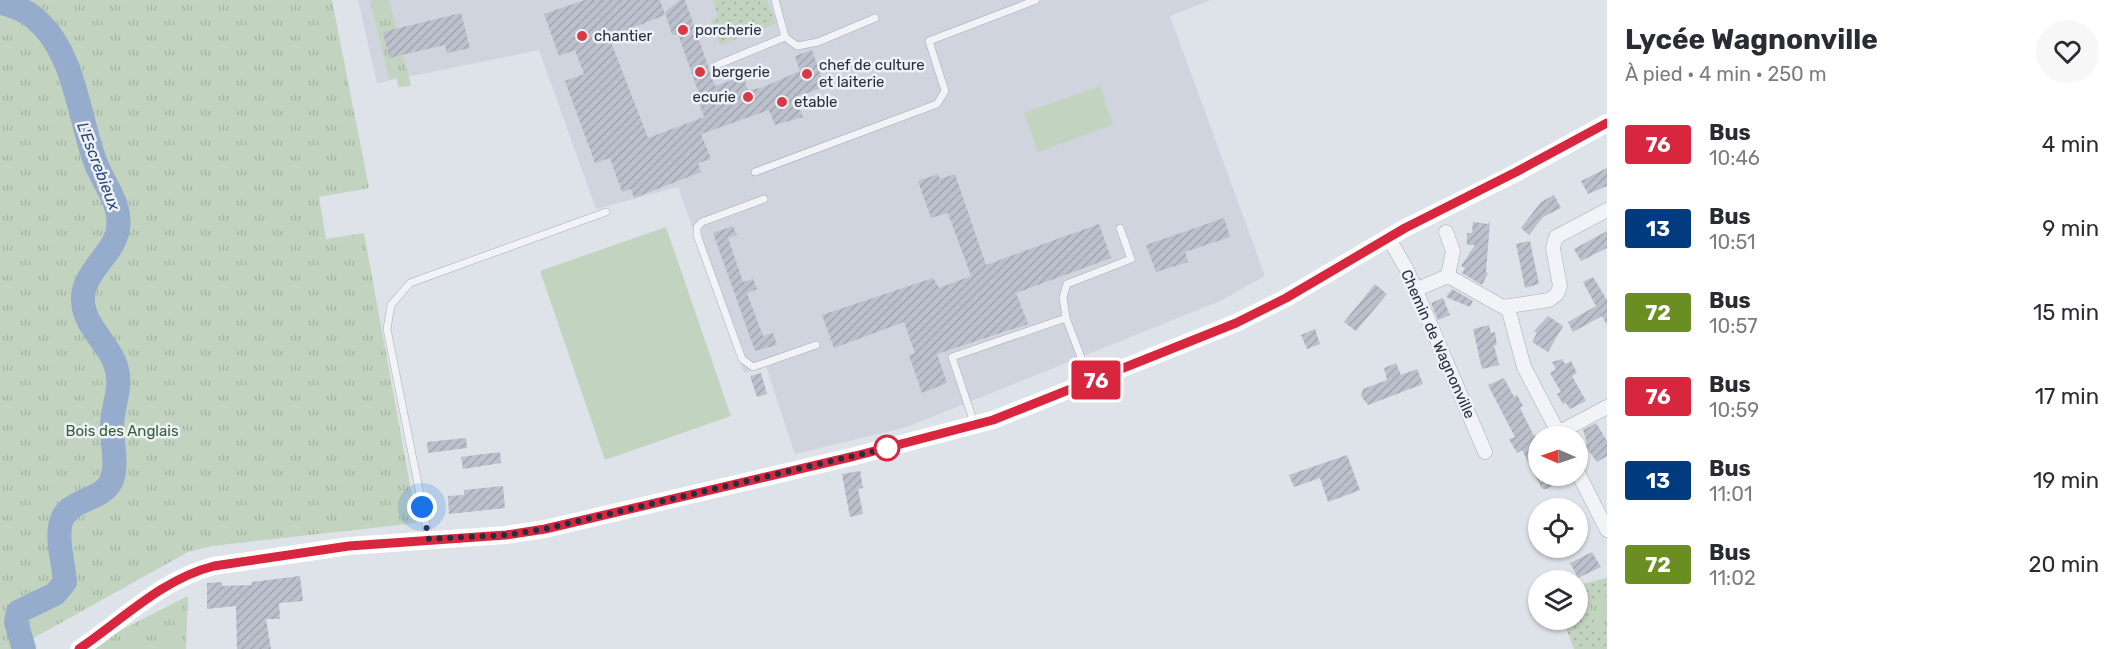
<!DOCTYPE html>
<html lang="fr">
<meta charset="utf-8">
<style>
:root{--surface:#fff;--page:#f7f7f7;--text:#2b2b33;--muted:#7c7c81}
body{margin:0;font-family:Rubik,sans-serif;background:var(--page);color:var(--text);height:100vh;display:flex;flex-direction:column;font-size:22px;white-space:nowrap}
*{box-sizing:border-box;margin:0}
p{font-size:20px;color:var(--muted)}
.icon{flex:none;width:33px;height:33px;fill:none;stroke:currentColor;stroke-width:2;stroke-linecap:round;stroke-linejoin:round}
.map{position:relative;flex:1;overflow:hidden}
.side{display:flex;flex-direction:column;background:var(--surface);width:510px}
.side>*{flex:none}
.badge{padding:0 12px;border-radius:4px;font-size:21px;line-height:39px}
.needle{width:39px;rotate:272deg}
.tools{position:absolute;left:1528px;top:426px;display:grid;gap:12px}
.tools a{display:grid;place-items:center;width:60px;height:60px;border-radius:50%;background:var(--surface);box-shadow:0 2px 4px #0004;font-size:30px}
.you{position:absolute;width:30px;height:30px;margin:-15px;border:4px solid #fff;border-radius:50%;background:#1a73e8;box-shadow:0 0 0 9px #1a73e833}
.map>.badge{position:absolute;translate:-50% -50%;box-shadow:0 0 0 3px #fff}
.round{display:grid;place-items:center;flex:none;width:63px;height:63px;border-radius:32px;background:var(--page)}
.head{display:flex;align-items:center;justify-content:space-between;height:102px;padding:0 18px}
h1{font-size:28px;font-weight:700;line-height:45px}
ul{padding:0;list-style:none}
li{display:flex;align-items:center;gap:18px;height:84px;padding:0 18px}
li div{flex:1}
li b{display:block;font-size:22px}
li em{font-style:normal}
li .badge{min-width:66px;font-weight:700;text-align:center}
main{display:flex;flex:1;min-height:0}
.map>svg:first-child{display:block}
.built{fill:#d0d4de}
.grass{fill:url(#grass-dots)}
.park{fill:url(#park-tufts)}
.pitch{fill:#c2d4bf}
.lines{fill:none;stroke-linecap:round;stroke-linejoin:round}
.river{stroke:#96accc;stroke-width:24}
.building{fill:url(#building-hatch)}
.lane-casing{stroke:#a7acb7;stroke-width:8}
.street-casing{stroke:#a7acb7;stroke-width:15}
.lane{stroke:#f1f3f7;stroke-width:7}
.street{stroke:#f1f3f7;stroke-width:14}
.secondary{stroke:#fff;stroke-width:18}
.line-casing{stroke:#fff;stroke-width:14}
.line{stroke:#d7263d;stroke-width:9}
.walk{stroke:#262e41;stroke-width:6;stroke-dasharray:0 10.8}
.poi-dot{fill:#d83945;stroke:#eef1f6;stroke-width:2}
.stop-dot{fill:#fff;stroke:#d7263d;stroke-width:3}
.labels{text-anchor:middle;stroke-width:5;stroke-linejoin:round;paint-order:stroke}
.poi-label{font-size:15px;fill:#262e41;stroke:#eef1f6;text-anchor:start}
.street-label{font-size:15px;fill:#262e41;stroke:#eef1f6}
.park-label{font-size:15px;fill:#375e32;stroke:#eef1f6}
.water-label{font-size:16px;font-style:italic;fill:#2d4978;stroke:#eef1f6}
</style>
<main>
<div class="map">
<svg width="1607" height="649" viewBox="0 0 1607 649">
<defs>
<pattern id="grass-dots" width="8" height="8" patternUnits="userSpaceOnUse" patternTransform="scale(1.5)"><rect width="8" height="8" fill="#c2d4bf"/><path d="M2 2h.1M6 6h.1" fill="none" stroke="#a7b6a5" stroke-width="1.8" stroke-linecap="round"/></pattern>
<pattern id="park-tufts" width="24" height="20" patternUnits="userSpaceOnUse" patternTransform="scale(1.5)"><rect width="24" height="20" fill="#c2d4bf"/><path d="M3 7l-1-3M5 7V3M7 7l1-3M15 17l-1-3M17 17v-4M19 17l1-3" fill="none" stroke="#a7b6a5"/></pattern>
<pattern id="building-hatch" width="6" height="6" patternUnits="userSpaceOnUse" patternTransform="scale(1.5)"><rect width="6" height="6" fill="#bbc0cc"/><path d="M-1 1l2-2M0 6l6-6M5 7l2-2" fill="none" stroke="#a1a5b0"/></pattern>
</defs>
<rect width="100%" height="100%" fill="#dee2e9"/>
<!-- built -->
<path class="built" d="M358,0H1211L1170,16L1265,276L1220,301L907,427L795,454L766,366L744,373L678,187L596,209L539,50L377,83Z"/>
<!-- grass -->
<path class="grass" d="M713,0H767L776,24L720,45L711,20L718,17Z
M1607,578V649H1574L1563,620H1578V585Z"/>
<!-- park -->
<path class="park" d="M0,0H332L369,188L319,197L326,239L364,233L417,523L212,546L188,552L37,636L21,649H0Z
M370,0H389L411,86L398,87L397,78L389,79Z
M188,596L186,649H84Z
M1607,596V630L1597,632L1589,600Z"/>
<!-- pitch -->
<path class="pitch" d="M1100,86L1113,125L1038,152L1024,113Z
M666,227L731,416L605,460L540,271Z"/>
<g class="lines">
<!-- river -->
<path class="river" d="M0,2C11,6 24,9 33,17C75,50 78,115 95,161C103,184 122,203 118,229C114,255 81,273 83,301C84,325 105,340 114,361C125,385 112,403 112,427C112,445 117,460 113,477C107,500 71,498 62,519C55,537 64,564 65,582L55,594L18,612L16,622L24,649"/>
</g>
<!-- building -->
<path class="building" d="M585,0H660L665,15L609,37L648,138L704,117L695,92L698,91L678,34L672,35L665,12L680,0H685L715,86L743,76L748,90L761,88L800,71L795,56L812,50L825,87L795,97L803,117L775,125L769,110L701,134L711,159L698,163L701,172L634,198L631,189L622,192L610,158L595,163L565,81L584,74L575,50L559,56L544,14Z
M461,13L470,48L447,53L445,45L389,58L383,32Z
M1607,168V186L1588,194L1581,181Z
M938,174L940,179L955,174L986,265L1099,224L1111,258L1016,293L1028,324L937,354L947,383L922,393L909,355L915,353L904,322L834,348L822,315L933,278L939,288L971,276L948,213L931,218L918,181Z
M1554,195L1561,208L1543,217L1529,235L1521,228L1541,202Z
M1224,218L1230,237L1185,252L1188,262L1156,272L1146,245Z
M1490,221L1486,272L1488,273L1482,285L1462,273L1465,268L1461,266L1475,245H1467V233H1472L1473,222L1488,224Z
M733,226L737,235L728,238L743,282L753,279L757,289L747,293L763,336L773,333L777,345L755,351L713,233Z
M1607,231V248L1581,261L1574,249Z
M1530,241L1539,284L1525,288L1516,244Z
M1593,277L1607,300V325L1602,316L1573,332L1568,322L1596,306L1583,282Z
M1375,284L1387,294L1356,331L1344,322Z
M1452,289L1473,301L1470,307L1446,297Z
M1443,298L1450,315L1438,320L1431,303Z
M1548,316L1563,326L1548,352L1532,342L1537,333L1534,331Z
M1489,325L1491,333L1495,332L1497,345H1494L1499,365L1482,369L1473,329Z
M1315,329L1320,344L1307,349L1301,335Z
M1562,359L1565,364L1571,361L1577,373L1572,376L1586,401L1570,409L1566,403L1563,404L1557,394L1561,392L1550,373L1556,369L1552,362Z
M1396,363L1401,375L1417,369L1423,384L1368,405L1361,396L1363,389L1387,380L1384,368Z
M761,373L767,394L757,397L750,376Z
M1504,378L1514,397L1517,395L1523,406L1520,408L1534,436L1539,434V476H1570L1547,489H1542L1522,450L1517,453L1509,439L1515,437L1488,385Z
M1596,423L1607,441V456L1597,462L1584,445L1587,443L1583,430Z
M466,438L467,448L428,453L427,442Z
M500,452L501,463L463,469L461,457Z
M1347,455L1360,490L1328,502L1320,478L1294,487L1289,475Z
M860,471L863,488L858,489L863,514L850,517L842,474Z
M503,486L505,508L449,514L448,496L464,495V490Z
M1592,552L1601,567L1578,578L1570,563Z
M300,576L303,601L279,603L280,619H266L271,649H237L236,606L207,609V583L222,582V586L252,585V582Z"/>
<g class="lines">
<!-- lane casing -->
<g class="lane-casing">
<path id="lane" d="M785,37L797,46L818,42L875,18
M717,65L785,37L775,0
M755,172L937,104L945,91L929,41L1036,0
M764,199L702,222L697,227V235L742,359L753,367L816,345
M1066,318L1063,297L1067,284L1131,259L1120,228
M974,423L952,357L1066,318L1090,381
M429,539L387,329L391,305L410,283L606,212"/>
</g>
<!-- street casing -->
<g class="street-casing">
<path id="street" d="M1388,237L1407,270L1485,452
M1448,276L1503,307L1549,300L1557,294L1560,286L1553,248L1556,237L1607,210
M1415,290L1448,276L1453,251L1446,232
M1508,308L1524,367L1560,436
M1558,433L1607,407
M1578,473L1607,530"/>
</g>
<!-- lane -->
<use href="#lane" class="lane"/>
<!-- street -->
<use href="#street" class="street"/>
<!-- secondary -->
<path class="secondary" d="M79,649C123,620 162,579 214,566L349,546L506,535L545,529L855,456L993,420L1236,323L1286,298L1405,228L1516,173L1607,123"/>
</g>
<g class="lines">
<!-- line casing -->
<g class="line-casing">
<path id="line" d="M79,649C122,620 162,579 214,566L349,546L506,535L545,529L855,456L993,420L1236,323L1286,298L1405,228L1516,172L1607,123"/>
</g>
<!-- line -->
<use href="#line" class="line"/>
<!-- walk -->
<path class="walk" d="M422,507L429,539L506,535L545,529L887,448"/>
</g>
<!-- markers -->
<g class="poi-dot">
<circle cx="683" cy="30" r="6"/>
<circle cx="582" cy="36" r="6"/>
<circle cx="700" cy="72" r="6"/>
<circle cx="807" cy="74" r="6"/>
<circle cx="748" cy="97" r="6"/>
<circle cx="782" cy="102" r="6"/>
</g>
<circle class="stop-dot" cx="887" cy="448" r="12"/>
<g class="labels">
<!-- poi labels -->
<g class="poi-label">
<text x="695" y="35">porcherie</text>
<text x="594" y="41">chantier</text>
<text x="819" y="70">chef de culture<tspan x="819" dy="17">et laiterie</tspan></text>
<text x="712" y="77">bergerie</text>
<text x="736" y="102" text-anchor="end">ecurie</text>
<text x="794" y="107">etable</text>
</g>
<!-- street labels -->
<g class="street-label">
<text transform="translate(1438 344) rotate(66)" y="5">Chemin de Wagnonville</text>
</g>
<!-- park labels -->
<g class="park-label">
<text x="122" y="436">Bois des Anglais</text>
</g>
<!-- water labels -->
<g class="water-label">
<text transform="translate(99 166) rotate(69)" y="6">L'Escrebieux</text>
</g>
</g>
</svg>
<div class="tools">
<a><svg class="needle" viewBox="-14 -14 28 28"><path d="M0-13l5 13h-10z" fill="#e53935"/><path d="M0 13l5-13h-10z" fill="#7c7c81"/></svg></a>
<a><svg class="icon" aria-label="locate" viewBox="0 0 24 24"><circle cx="12" cy="12" r="6"/><path d="M12 2v4M12 18v4M2 12h4M18 12h4"/></svg></a>
<a><svg class="icon" aria-label="layers" viewBox="0 0 24 24"><path d="M12 4l9 5-9 5-9-5zM3 14l9 5 9-5"/></svg></a>
</div>
<div class="you" style="left:422px;top:507px"></div>
<b class="badge" style="left:1096px;top:380px;background:#d7263d;color:#fff">76</b>
</div>
<section class="side">
<div class="head"><div><h1>Lycée Wagnonville</h1><p>À pied · 4 min · 250 m</p></div><a class="round"><svg class="icon" aria-label="heart" viewBox="0 0 24 24"><path d="M12 20l-8-8c-3-5 5-10 8-4 3-6 11-1 8 4z"/></svg></a></div>
<ul>
<li><span class="badge" style="background:#d7263d;color:#fff">76</span><div><b>Bus</b><p>10:46</p></div><em>4 min</em></li>
<li><span class="badge" style="background:#003b80;color:#fff">13</span><div><b>Bus</b><p>10:51</p></div><em>9 min</em></li>
<li><span class="badge" style="background:#6b8e23;color:#fff">72</span><div><b>Bus</b><p>10:57</p></div><em>15 min</em></li>
<li><span class="badge" style="background:#d7263d;color:#fff">76</span><div><b>Bus</b><p>10:59</p></div><em>17 min</em></li>
<li><span class="badge" style="background:#003b80;color:#fff">13</span><div><b>Bus</b><p>11:01</p></div><em>19 min</em></li>
<li><span class="badge" style="background:#6b8e23;color:#fff">72</span><div><b>Bus</b><p>11:02</p></div><em>20 min</em></li>
</ul>
</section>
</main>
